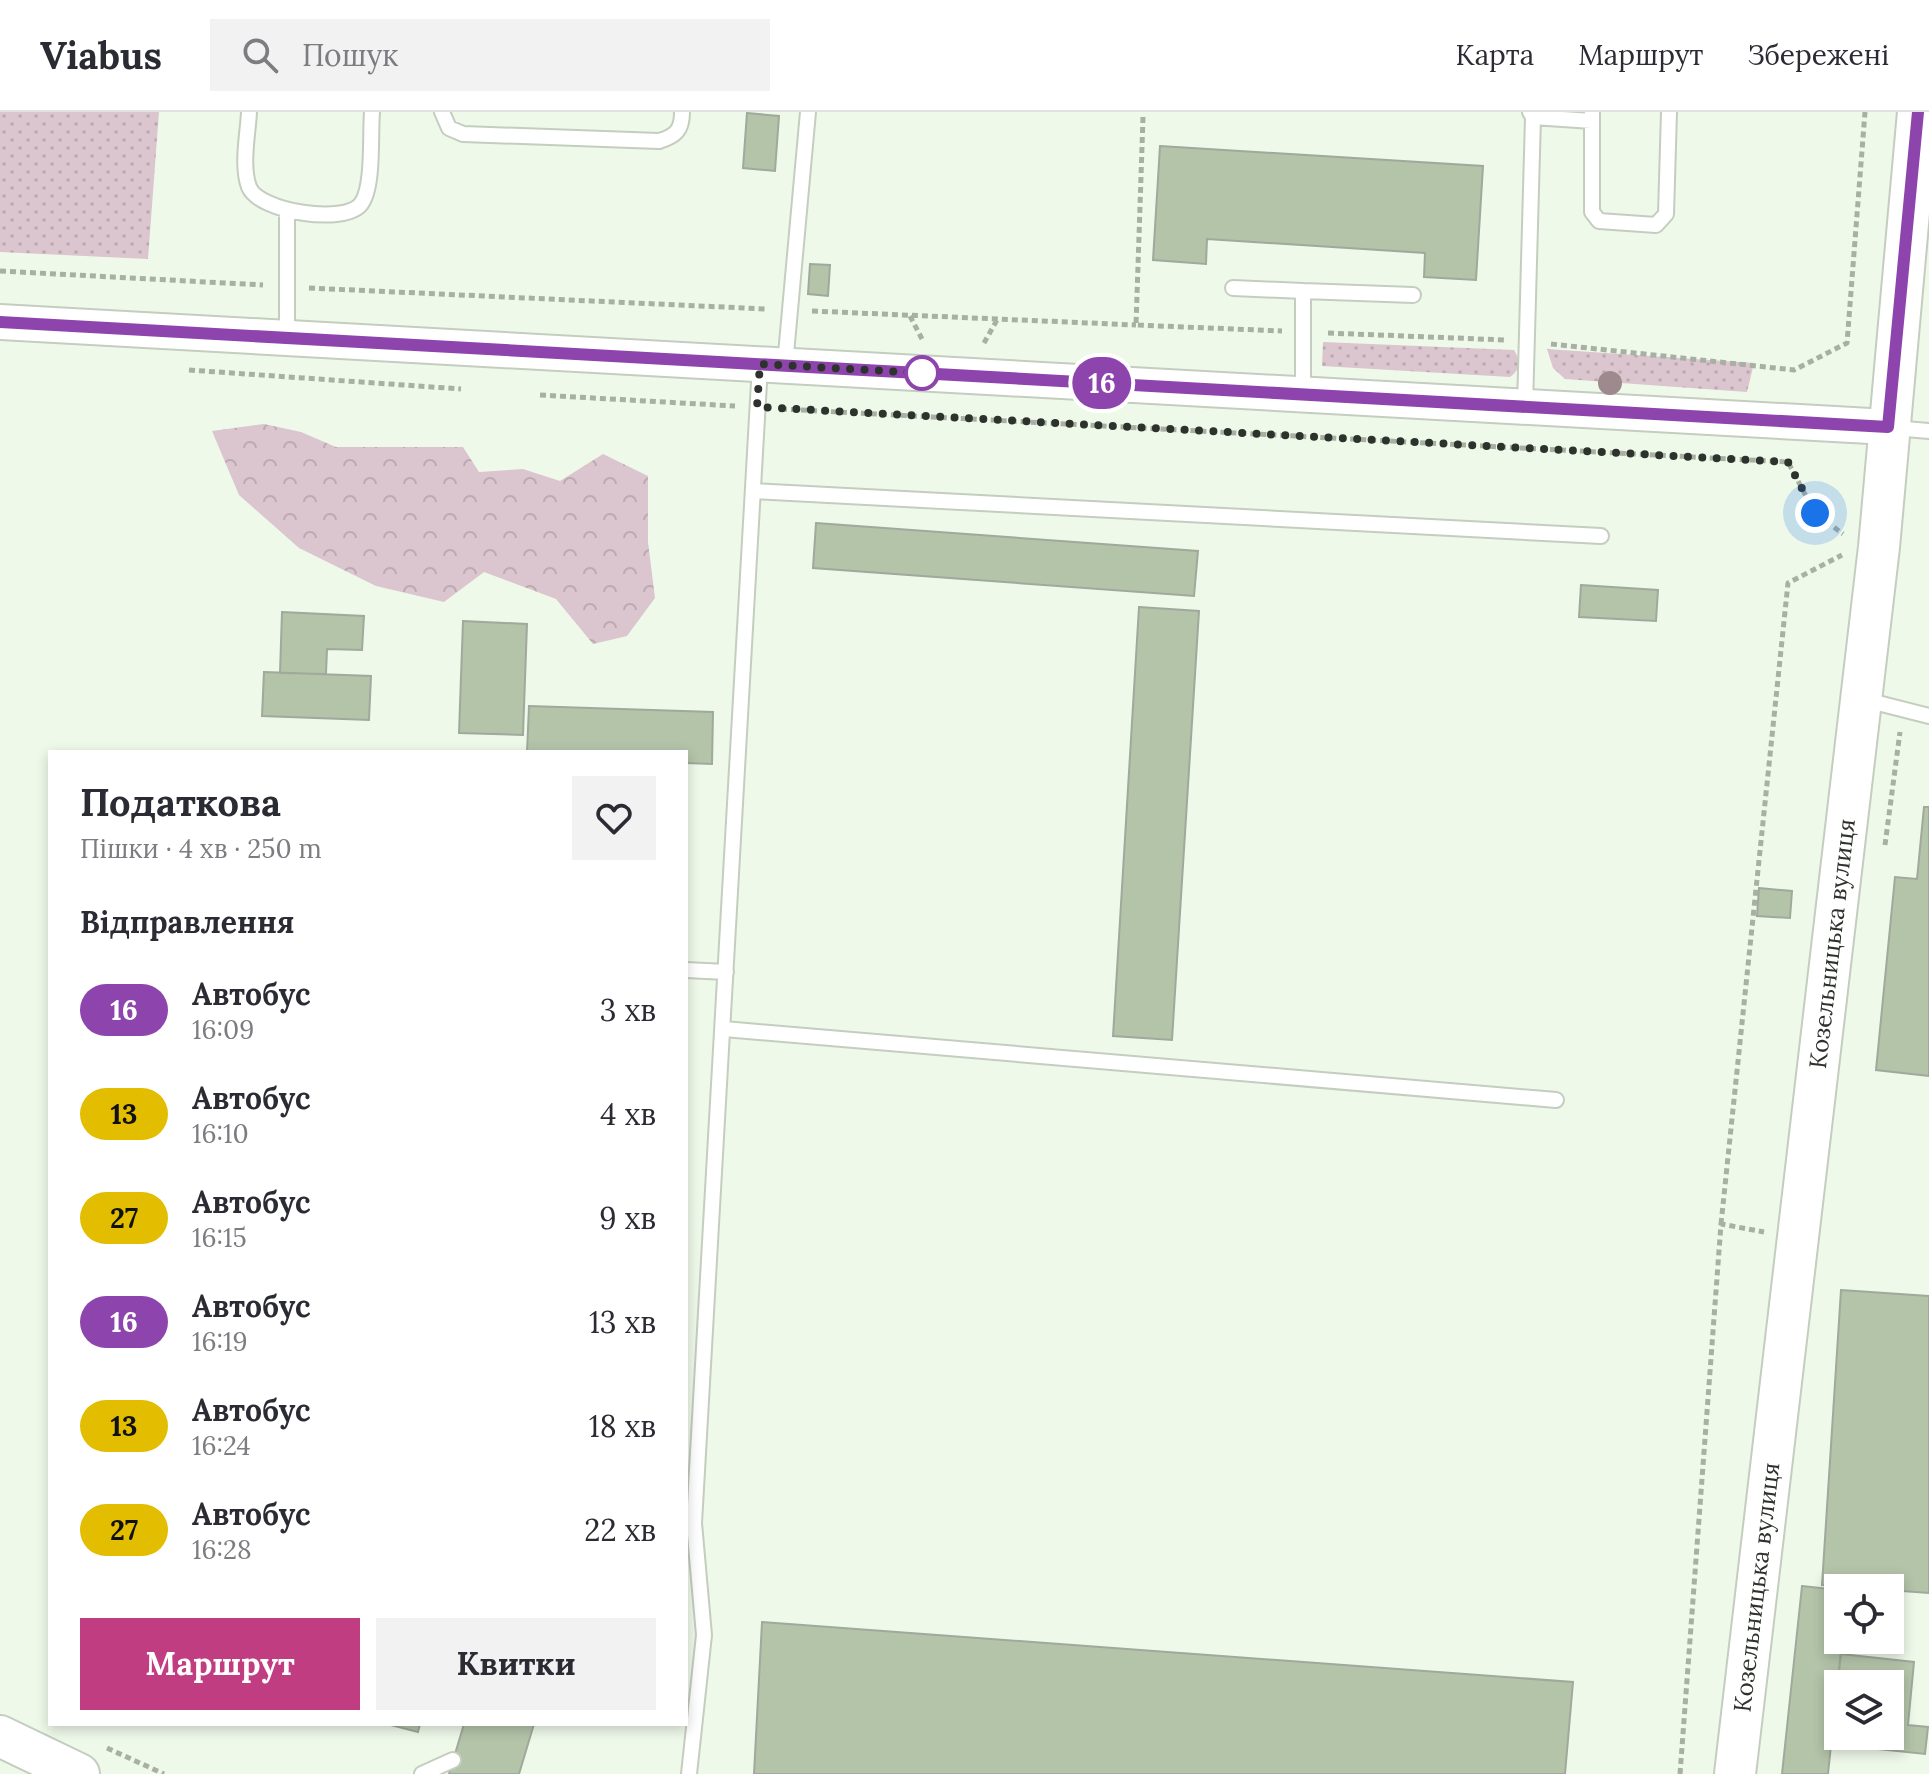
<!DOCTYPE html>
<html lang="uk">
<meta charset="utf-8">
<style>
:root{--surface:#fff;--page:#f2f2f3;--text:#2b2b33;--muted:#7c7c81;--line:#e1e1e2;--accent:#c13d82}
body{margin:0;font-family:Lora,serif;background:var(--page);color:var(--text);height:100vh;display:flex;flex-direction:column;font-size:30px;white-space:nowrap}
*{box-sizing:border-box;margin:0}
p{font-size:26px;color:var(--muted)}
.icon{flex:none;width:44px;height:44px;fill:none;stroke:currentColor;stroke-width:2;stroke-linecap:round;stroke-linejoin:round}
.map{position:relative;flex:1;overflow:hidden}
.panel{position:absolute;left:48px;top:638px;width:640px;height:976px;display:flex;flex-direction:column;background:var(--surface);border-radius:0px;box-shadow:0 4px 12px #0003}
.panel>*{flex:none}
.badge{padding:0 16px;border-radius:26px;font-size:28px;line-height:52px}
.controls{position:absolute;left:1824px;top:1462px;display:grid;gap:16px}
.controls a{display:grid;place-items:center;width:80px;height:80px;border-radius:0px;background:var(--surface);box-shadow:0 4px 12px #0003;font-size:40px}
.you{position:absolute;width:40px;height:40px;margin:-20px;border:6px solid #fff;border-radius:50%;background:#1a73e8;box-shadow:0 0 0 12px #1a73e833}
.map>.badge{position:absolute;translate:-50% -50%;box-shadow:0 0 0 4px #fff}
h2{padding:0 32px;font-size:30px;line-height:72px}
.round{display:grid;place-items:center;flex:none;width:84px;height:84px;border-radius:0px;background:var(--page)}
.headline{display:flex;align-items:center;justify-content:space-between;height:136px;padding:0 32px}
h1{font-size:38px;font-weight:700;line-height:60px}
.action{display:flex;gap:16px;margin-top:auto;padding:16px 32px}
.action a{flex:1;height:92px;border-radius:0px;background:var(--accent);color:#fff;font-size:32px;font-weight:700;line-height:92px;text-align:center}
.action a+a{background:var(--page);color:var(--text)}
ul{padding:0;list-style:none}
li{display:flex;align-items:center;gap:24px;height:104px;padding:0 32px}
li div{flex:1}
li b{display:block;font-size:30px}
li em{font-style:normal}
li .badge{min-width:88px;font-weight:700;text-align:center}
header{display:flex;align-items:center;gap:48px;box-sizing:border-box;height:112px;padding:0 40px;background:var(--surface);border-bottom:2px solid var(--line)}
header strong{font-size:38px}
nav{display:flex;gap:44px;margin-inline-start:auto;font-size:28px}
.search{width:560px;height:72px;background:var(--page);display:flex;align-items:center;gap:20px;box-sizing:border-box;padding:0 28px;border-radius:0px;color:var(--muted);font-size:30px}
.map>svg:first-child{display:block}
.grass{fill:url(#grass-dots)}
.forest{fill:url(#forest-crowns)}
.building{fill:#b3c4a9;stroke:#a0a99b;stroke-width:2;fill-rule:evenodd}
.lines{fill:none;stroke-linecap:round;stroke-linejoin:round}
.service-casing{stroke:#c4cdbf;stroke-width:18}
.tertiary-casing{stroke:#c4cdbf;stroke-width:38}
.secondary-casing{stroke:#c4cdbf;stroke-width:44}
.path{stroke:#a8b0a4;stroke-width:5;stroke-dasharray:6 4;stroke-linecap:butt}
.service{stroke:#fff;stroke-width:14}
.tertiary{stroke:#fff;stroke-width:34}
.secondary{stroke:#fff;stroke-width:40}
.tree{fill:#9e8a8e}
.line-casing{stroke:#fff;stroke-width:18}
.line{stroke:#8e44ad;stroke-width:12}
.walk{stroke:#2e322c;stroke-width:8;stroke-dasharray:0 14.4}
.stop-dot{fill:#fff;stroke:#8e44ad;stroke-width:4}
.labels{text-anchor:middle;stroke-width:6;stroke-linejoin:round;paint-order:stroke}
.street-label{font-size:24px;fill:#2e322c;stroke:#eff9ea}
</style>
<header>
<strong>Viabus</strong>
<div class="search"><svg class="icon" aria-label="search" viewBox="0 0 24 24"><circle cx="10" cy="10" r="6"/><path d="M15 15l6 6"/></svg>Пошук</div>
<nav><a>Карта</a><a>Маршрут</a><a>Збережені</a></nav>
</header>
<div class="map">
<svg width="1929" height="1662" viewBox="0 0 1929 1662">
<defs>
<pattern id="grass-dots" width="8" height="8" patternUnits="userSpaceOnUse" patternTransform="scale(2)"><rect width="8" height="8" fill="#dbc5ce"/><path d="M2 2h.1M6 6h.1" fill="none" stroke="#bcaab1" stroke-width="1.8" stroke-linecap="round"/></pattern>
<pattern id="forest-crowns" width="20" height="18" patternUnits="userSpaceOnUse" patternTransform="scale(2)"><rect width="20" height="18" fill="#dbc5ce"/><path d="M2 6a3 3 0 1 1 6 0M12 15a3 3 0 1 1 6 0" fill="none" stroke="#bcaab1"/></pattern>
</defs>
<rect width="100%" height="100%" fill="#eff9ea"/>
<!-- grass -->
<path class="grass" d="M0,0H159L148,147L0,140Z
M1323,230L1514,238C1521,249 1520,258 1510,265L1322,254Z
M1547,237L1754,251L1747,280L1565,267L1553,256Z"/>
<!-- forest -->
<path class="forest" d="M264,312L301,320L336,335H463L479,360L523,357L560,369L603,342L648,364V430L655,486L627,524L593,532L556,487L484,460L444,490L376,474L299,436L239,383L212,319Z"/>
<!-- building -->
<path class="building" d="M747,1L779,4L775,59L743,56Z
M1160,34L1483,54L1476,168L1424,165L1425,141L1207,127L1206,152L1153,148Z
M810,152L830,153L828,184L808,182Z
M816,411L1198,439L1194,484L813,456Z
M1581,473L1658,478L1656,509L1579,505Z
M1139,495L1199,499L1172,928L1113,924Z
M282,500L364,504L362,538L327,537L326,562L280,561Z
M463,509L527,512L523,623L459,621Z
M264,560L371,564L369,608L262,604Z
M529,594L713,600L712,652L686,651V640H527Z
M1924,695H1929V964L1876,958L1895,765L1917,767Z
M1759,776L1792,779L1790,806L1757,804Z
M1841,1178L1929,1184V1481L1822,1473Z
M1802,1474L1838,1478V1528H1842L1828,1662H1782Z
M762,1510L1573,1570L1565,1662H754Z
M1841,1542L1914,1550L1908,1613L1928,1615L1925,1642L1831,1632ZM1838,1572H1890V1624H1838Z
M387,1612H420L418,1620Z
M464,1612H534L519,1662H449Z"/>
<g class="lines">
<!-- service casing -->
<g class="service-casing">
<path id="service" d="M249,0C248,22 241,53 249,75C259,100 345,113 361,92C374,75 370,23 372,0
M442,0L449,16L463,22L659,29C676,24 682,18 682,0
M1592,0V100L1599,109L1656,113L1666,102L1669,0
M1533,5L1592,9
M1233,176L1303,179
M287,226V99
M785,253L808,0
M1303,282V179L1413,183
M1525,294L1533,5L1530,0
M1894,316L1929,319
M753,379L1601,424
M1862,587L1929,604
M686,858L726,860
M724,917L1556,988
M422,1662L453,1648
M689,1662L704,1523L694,1411L760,253"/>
</g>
<!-- tertiary casing -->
<g class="tertiary-casing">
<path id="tertiary" d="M0,210L1888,315"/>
</g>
<!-- secondary casing -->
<g class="secondary-casing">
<g id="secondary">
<path d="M0,1624L79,1662"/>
<path id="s1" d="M1735,1662L1879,435L1918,0"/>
</g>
</g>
<!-- path -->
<path class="path" d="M1143,5L1136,213L1282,219
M0,159L263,173
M309,176L766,197
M812,199L1136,213
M910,204L922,227
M1328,221L1506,228
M984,231L997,208
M1551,232L1794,258L1847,231L1865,0
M189,258L461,277
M540,283L735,294
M781,297L1788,350L1815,401L1843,422
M1885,733L1900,620
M1721,1112L1788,471L1842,443
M107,1636L164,1662
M1680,1662L1721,1112L1764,1120"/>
<!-- service -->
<use href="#service" class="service"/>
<!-- tertiary -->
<use href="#tertiary" class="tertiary"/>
<!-- secondary -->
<use href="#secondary" class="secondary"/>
</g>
<!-- trees -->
<circle class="tree" cx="1610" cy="271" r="12"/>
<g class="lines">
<!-- line casing -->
<g class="line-casing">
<path id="line" d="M0,210L1888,315L1918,0"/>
</g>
<!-- line -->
<use href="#line" class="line"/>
<!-- walk -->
<path class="walk" d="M922,261L760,252L757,295L1788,350L1815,401"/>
</g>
<!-- markers -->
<circle class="stop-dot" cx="922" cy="261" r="16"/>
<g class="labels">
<!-- street labels -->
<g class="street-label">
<text dy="8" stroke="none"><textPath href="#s1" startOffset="836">Козельницька вулиця</textPath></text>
<text dy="8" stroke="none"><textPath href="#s1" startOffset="188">Козельницька вулиця</textPath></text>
</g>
</g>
</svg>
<div class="controls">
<a><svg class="icon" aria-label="locate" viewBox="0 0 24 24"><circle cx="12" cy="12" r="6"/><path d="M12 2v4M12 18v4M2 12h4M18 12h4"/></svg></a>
<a><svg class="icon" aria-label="layers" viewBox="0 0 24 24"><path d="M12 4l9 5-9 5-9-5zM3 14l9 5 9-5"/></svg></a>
</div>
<div class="you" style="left:1815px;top:401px"></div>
<b class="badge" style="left:1102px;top:271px;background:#8e44ad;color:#fff">16</b>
<section class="panel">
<div class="headline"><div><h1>Податкова</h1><p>Пішки · 4 хв · 250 m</p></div><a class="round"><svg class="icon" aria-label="heart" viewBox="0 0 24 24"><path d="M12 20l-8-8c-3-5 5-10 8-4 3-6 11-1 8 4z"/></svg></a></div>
<h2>Відправлення</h2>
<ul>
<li><span class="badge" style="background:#8e44ad;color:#fff">16</span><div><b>Автобус</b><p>16:09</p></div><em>3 хв</em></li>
<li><span class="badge" style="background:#e3bd00;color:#111">13</span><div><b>Автобус</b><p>16:10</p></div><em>4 хв</em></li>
<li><span class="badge" style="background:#e3bd00;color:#111">27</span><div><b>Автобус</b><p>16:15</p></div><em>9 хв</em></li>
<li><span class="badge" style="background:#8e44ad;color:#fff">16</span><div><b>Автобус</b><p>16:19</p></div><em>13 хв</em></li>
<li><span class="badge" style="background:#e3bd00;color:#111">13</span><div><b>Автобус</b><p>16:24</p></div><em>18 хв</em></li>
<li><span class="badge" style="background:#e3bd00;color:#111">27</span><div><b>Автобус</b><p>16:28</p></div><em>22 хв</em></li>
</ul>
<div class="action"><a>Маршрут</a><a>Квитки</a></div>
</section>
</div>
